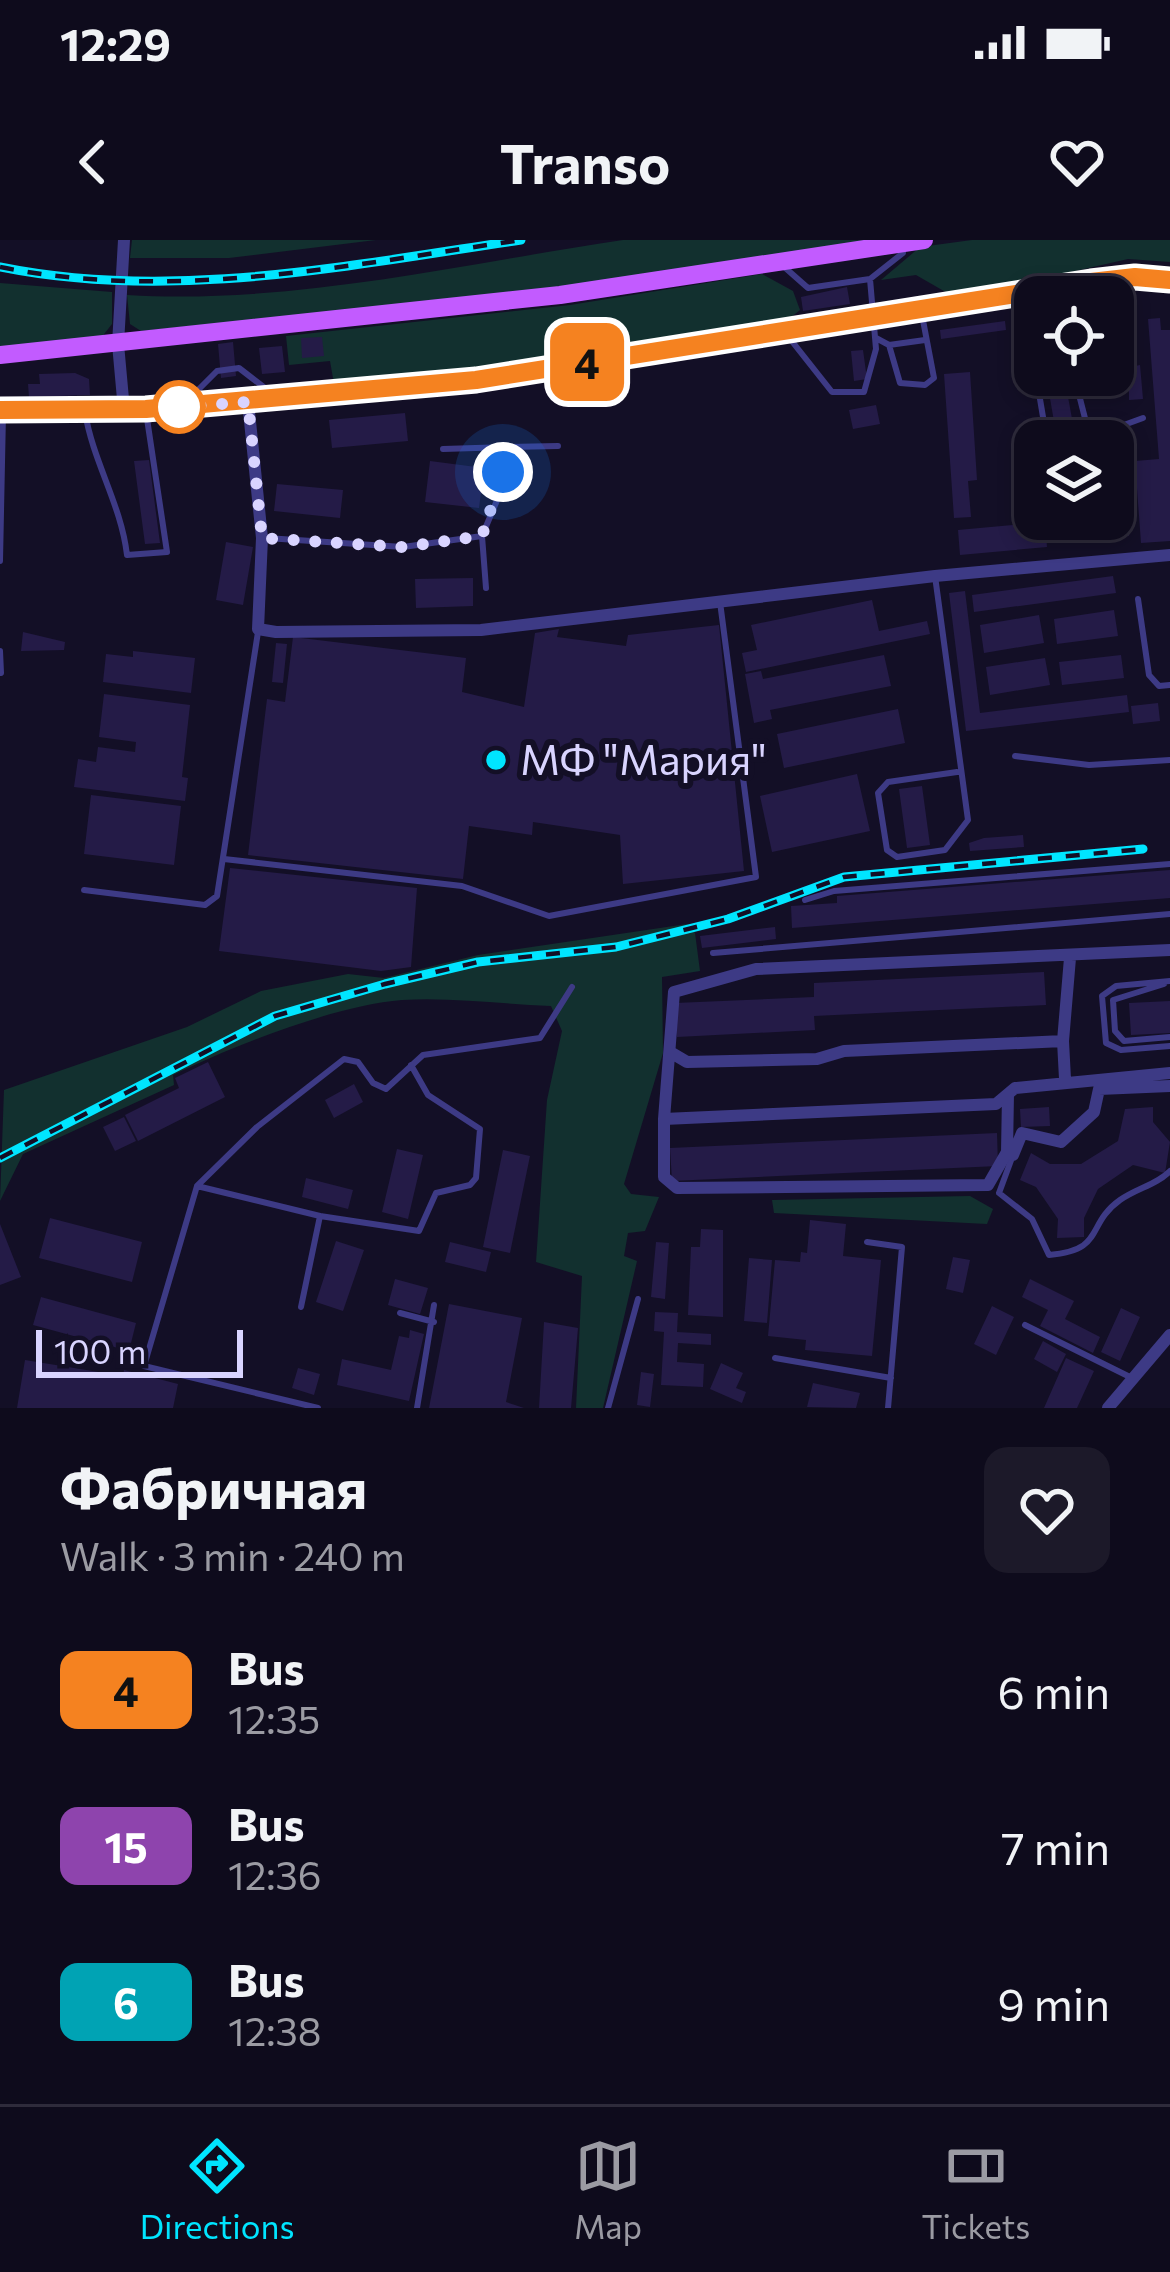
<!DOCTYPE html>
<meta charset="utf-8">
<style>
:root{--surface:#0e0b1c;--page:#1c1929;--text:#f1f3f6;--muted:#9b9ba3;--line:#2e2b3b;--accent:#00e5ff}
body{margin:0;font-family:Commissioner,sans-serif;background:var(--page);color:var(--text);height:100vh;display:flex;flex-direction:column;font-size:45px;white-space:nowrap}
*{box-sizing:border-box;margin:0}
p{font-size:39px;color:var(--muted)}
.icon{flex:none;width:66px;height:66px;fill:none;stroke:currentColor;stroke-width:2;stroke-linecap:round;stroke-linejoin:round}
.map{position:relative;height:1168px;overflow:hidden}
.panel{display:flex;flex-direction:column;background:var(--surface);flex:1}
.panel>*{flex:none}
.badge{padding:0 24px;border-radius:18px;font-size:42px;line-height:78px}
.fabs{position:absolute;left:1014px;top:36px;display:grid;gap:24px}
.fabs a{display:grid;place-items:center;width:120px;height:120px;border-radius:24px;background:var(--surface);box-shadow:0 6px 18px #0003,0 0 0 3px var(--line);font-size:60px}
.scale{position:absolute;left:36px;bottom:30px;width:207px;box-sizing:border-box;padding-left:12px;border:6px solid #d9d4ff;border-top:0;font-size:33px;line-height:42px;white-space:nowrap;color:#d9d4ff;-webkit-text-stroke:9px #130f26;paint-order:stroke}
.you{position:absolute;width:60px;height:60px;margin:-30px;border:9px solid #fff;border-radius:50%;background:#1a73e8;box-shadow:0 0 0 18px #1a73e833}
.map>.badge{position:absolute;translate:-50% -50%;box-shadow:0 0 0 6px #fff}
.round{display:grid;place-items:center;flex:none;width:126px;height:126px;border-radius:24px;background:var(--page)}
.overview{display:flex;align-items:center;justify-content:space-between;height:204px;padding:0 60px}
h1{font-size:57px;font-weight:700;line-height:90px}
ul{padding:0;list-style:none}
li{display:flex;align-items:center;gap:36px;height:156px;padding:0 60px}
li div{flex:1}
li b{display:block;font-size:45px}
li em{font-style:normal}
li .badge{min-width:132px;font-weight:700;text-align:center}
.status{display:flex;justify-content:space-between;align-items:center;height:84px;padding:0 60px;background:var(--surface);direction:ltr}
.status svg{height:33px;fill:currentColor}
header{display:flex;justify-content:space-between;align-items:center;height:156px;padding:0 60px;background:var(--surface);font-size:54px;font-weight:700}
.tab-bar{display:flex;justify-content:space-around;align-items:center;height:168px;border-top:3px solid var(--line);background:var(--surface);font-size:33px;color:var(--muted)}
.tab-bar a{display:grid;justify-items:center;gap:6px}
.tab-bar .current{color:var(--accent)}
.map>svg:first-child{display:block}
.green{fill:#12302f}
.building{fill:#241b47}
.lines{fill:none;stroke-linecap:round;stroke-linejoin:round}
.service{stroke:#3d3a85;stroke-width:6}
.minor{stroke:#3d3a85;stroke-width:12}
.primary{stroke:#c25bff;stroke-width:18}
.rail-casing{stroke:#00e5ff;stroke-width:9}
.rail{stroke:#130f26;stroke-width:4.5;stroke-dasharray:14;stroke-linecap:butt}
.line-casing{stroke:#fff;stroke-width:27}
.line{stroke:#f58220;stroke-width:18}
.walk{stroke:#d9d4ff;stroke-width:12;stroke-dasharray:0 21.6}
.stop-dot{fill:#fff;stroke:#f58220;stroke-width:6}
.poi-dot{fill:#00e5ff;stroke:#130f26;stroke-width:4.5}
.labels{text-anchor:middle;stroke-width:12;stroke-linejoin:round;paint-order:stroke}
.poi-label{font-size:42px;fill:#d9d4ff;stroke:#130f26;text-anchor:start}
</style>
<div class="status"><b>12:29</b><svg viewBox="0 0 49 12"><path d="M0 12V9h3v3zM5 12V6h3v6zM10 12V3h3v9zM15 12V0h3v12zM26 1h20v11H26zM47 4h2v5h-2z"/></svg></div>
<header><svg class="icon" aria-label="back" viewBox="0 0 24 24"><path d="M15 5l-7 7 7 7"/></svg>Transo<svg class="icon" aria-label="heart" viewBox="0 0 24 24"><path d="M12 20l-8-8c-3-5 5-10 8-4 3-6 11-1 8 4z"/></svg></header>
<div class="map">
<svg width="1170" height="1168" viewBox="0 0 1170 1168">
<rect width="100%" height="100%" fill="#130f26"/>
<!-- green -->
<path class="green" d="M132,0H376L229,18H130Z
M623,0H867L558,49L141,91L130,84L127,55C292,65 461,24 623,0Z
M972,0H1170V22L1128,19L956,58L916,35L881,40L920,7Z
M762,34L793,51L800,70L785,82L467,132L334,144L330,121L289,125L286,96L570,65Z
M0,43L112,52V84L101,98L0,107Z
M687,684L695,693L700,731L662,737L663,813L624,944L631,954L659,957L645,991L628,993L624,1016L637,1021L603,1168H576L582,1036L536,1022L547,860L562,791L551,766C502,764 450,757 402,760C336,765 233,806 173,835L174,845L23,914L0,961L4,850L187,787L261,751L348,734L384,738L478,715Z
M970,956L993,969L987,984L774,973L772,960Z"/>
<!-- building -->
<path class="building" d="M847,47L850,64L803,71L801,57Z
M1160,78L1161,90H1170V301L1141,303L1135,221L1159,219L1148,79Z
M1005,81L1006,90L941,99L940,90Z
M322,97L324,116L302,118L301,98Z
M233,102L236,136L221,138L218,104Z
M282,106L285,132L262,134L259,108Z
M863,110L867,139L854,141L851,111Z
M1140,125L1143,159L1129,160V151L1097,157L1095,135Z
M970,132L977,240L968,241L971,277L954,278L944,134Z
M75,133L89,139L90,155L29,157L28,144H40L39,134Z
M1046,135H1064L1075,195L1057,199Z
M876,165L880,184L853,189L849,170Z
M405,173L408,201L332,208L329,180Z
M1131,218L1135,258L1113,259V219Z
M149,220L160,303L145,304L134,221Z
M430,221L484,228L479,268L425,262Z
M277,244L343,250L340,278L274,271Z
M1127,262L1129,296L1064,301L1062,279H1113V263Z
M1045,282L1047,307L960,315L958,290Z
M226,302L253,307L243,365L216,360Z
M1113,336L1116,353L974,372L972,355Z
M473,338V366L416,368L415,339Z
M965,351L980,473L1127,455L1129,472L966,491L949,353Z
M872,360L879,391L927,381L930,394L746,432L742,413L757,410L751,385Z
M1114,370L1118,396L1057,404L1054,379Z
M1039,375L1044,403L984,413L980,385Z
M719,385L744,631L623,644L620,595L533,582L532,595L469,586L463,639L248,615L267,459L285,462L293,397L466,418L462,452L524,467L535,393L559,389L557,397L626,406L628,395Z
M23,392L65,402L64,410L21,411Z
M276,403L287,404L283,443L272,442Z
M133,411L195,418L191,453L103,442L106,414L133,417Z
M884,415L891,446L770,470L772,479L754,483L745,434L761,431L763,439Z
M1121,415L1124,438L1062,445L1059,422Z
M1045,418L1050,445L990,455L986,427Z
M104,454L190,465L182,537L188,538L185,561L74,547L78,519L96,522L98,507L135,512L136,502L99,497Z
M1158,463L1160,481L1133,484L1131,466Z
M898,469L905,503L784,528L777,494Z
M857,534L870,591L772,612L760,556Z
M922,546L930,605L907,608L899,549Z
M91,555L181,566L174,625L84,614Z
M1023,595L1024,607L970,611L969,603L984,598Z
M230,628L417,648L411,727L381,731L219,711Z
M1170,630V658L792,688L791,666L837,663V656Z
M775,687L776,699L702,708L700,696Z
M1044,732L1046,765L814,776L815,790L677,797L675,763L814,757V743Z
M1170,761V793L1131,795L1129,763Z
M208,822L225,857L138,901L125,875L179,848L175,838Z
M354,844L363,862L334,878L325,860Z
M1049,867L1050,886L1021,887L1020,869Z
M1153,867V882L1170,902L1165,933L1133,925L1098,949L1084,978V997L1057,998L1058,979L1036,947L1020,940L1031,913L1050,924H1081L1118,901L1125,869Z
M124,877L136,901L115,911L103,887Z
M997,893L998,926L672,941L670,908Z
M397,909L423,915L408,979L382,972Z
M503,910L530,916L510,1013L483,1007Z
M306,938L353,950L348,969L302,957Z
M50,978L142,1002L132,1042L39,1018Z
M810,980L846,984L843,1016L881,1020L872,1116L805,1110L806,1100L768,1096L775,1020L800,1022L801,1012L807,1013Z
M0,984L21,1037L0,1045Z
M701,989L723,990V1077L688,1075L691,1007H700Z
M336,1001L364,1010L343,1071L316,1062Z
M450,1002L491,1012L486,1032L445,1022Z
M656,1002L669,1003L665,1059L651,1057Z
M953,1017L970,1020L963,1053L946,1049Z
M749,1018L772,1020L767,1083L744,1081Z
M395,1039L428,1048L420,1074L388,1065Z
M1030,1039L1074,1061L1065,1079L1100,1097L1093,1113L1040,1086L1048,1070L1022,1057Z
M41,1057L136,1083L129,1111L33,1085Z
M449,1064L522,1078L506,1162L524,1168H429Z
M992,1066L1014,1077L996,1115L974,1104Z
M1121,1068L1140,1077L1120,1121L1101,1112Z
M655,1072L678,1073L677,1092L711,1094V1105L678,1103L677,1122L704,1124L703,1147L661,1145L664,1092L654,1091Z
M544,1082L578,1088L571,1168H539Z
M410,1090L424,1094L409,1161L337,1145L342,1119L391,1130L399,1096L409,1098Z
M1043,1101L1066,1114L1057,1132L1034,1119Z
M1066,1118L1094,1131L1077,1168H1044Z
M25,1120L123,1136L124,1130L178,1144L173,1168H17Z
M721,1123L743,1133L736,1148L746,1152L742,1163L710,1149Z
M298,1128L320,1134L314,1155L292,1148Z
M641,1132L654,1134L650,1167L637,1165Z
M813,1143L860,1153L856,1168L807,1167Z"/>
<g class="lines">
<!-- service -->
<path class="service" d="M782,25L808,48L870,39
M1024,58L1035,127
M787,95L832,152H864L876,109L870,39L903,13L902,7
M876,98L889,105L900,143L925,145L934,138L922,75
M889,105L925,100
M1036,135L1047,201
M1074,135L1089,194
M189,159L217,131L239,128L274,155
M85,172C93,222 121,264 127,315L167,312L146,172
M1080,201L1143,178
M508,207L558,206
M1016,209L1035,208
M482,296L486,348
M266,298L403,307L482,296L498,258L508,207L443,209
M0,321L3,174
M935,336L968,580L945,610L897,617L887,610L878,553L888,542L957,532
M1138,359L1149,435L1159,446L1170,445
M0,411L1,433
M1015,516L1089,525L1170,520
M224,619L462,646L549,676L756,637L720,362
M84,650L205,665L217,656L258,392
M805,660L834,651L1170,624
M713,713L1170,674
M1170,741L1116,746L1102,756L1106,803L1121,810L1170,806
M1164,744L1113,760L1115,791L1124,801L1170,797
M1013,915L999,953L1032,979L1049,1015C1106,1010 1085,985 1120,960C1137,948 1156,945 1170,931
M197,946L320,976
M867,1002L902,1007L888,1168
M301,1067L320,976L419,991L436,953L470,945L476,938L480,889L428,855L411,825
M400,1073L434,1082
M1025,1085L1130,1137
M775,1118L891,1138
M318,1168L144,1126L197,946L257,887L344,819L358,822L373,843L386,849L423,815L540,798L572,747
M417,1168L434,1065
M608,1168L638,1059"/>
<!-- minor -->
<path class="minor" d="M248,162L262,298L258,389L276,392L481,390L935,336L1170,315
M124,170L118,104L124,0
M1170,710L756,729L674,752L664,879L996,864L1015,848L1170,833
M1063,801L1065,839
M670,812L687,822L817,819L844,811L1063,801L1070,718
M664,879V937L677,948L988,945L1007,912L1008,854
M1013,915L1022,893L1061,902L1094,872L1099,849L1170,846
M1108,1168L1170,1095"/>
<!-- primary -->
<path class="primary" d="M0,115L560,55L924,0
M0,170L179,167L476,140L1091,42L1135,37L1170,40"/>
<!-- rail casing -->
<g class="rail-casing">
<path id="rail" d="M0,27C173,62 349,25 521,0
M0,918L275,776L385,744L478,722L616,707L728,679L844,637L1143,609"/>
</g>
<!-- rail -->
<use href="#rail" class="rail"/>
</g>
<g class="lines">
<!-- line casing -->
<g class="line-casing">
<path id="line" d="M0,170L146,169L476,140L1091,42L1135,37L1170,40"/>
</g>
<!-- line -->
<use href="#line" class="line"/>
<!-- walk -->
<path class="walk" d="M179,167L248,162L262,298L403,307L482,296L503,232"/>
</g>
<!-- markers -->
<circle class="stop-dot" cx="179" cy="167" r="24"/>
<circle class="poi-dot" cx="496" cy="520" r="12"/>
<g class="labels">
<!-- poi labels -->
<g class="poi-label">
<text x="520" y="535">МФ "Мария"</text>
</g>
</g>
</svg>
<div class="fabs">
<a><svg class="icon" aria-label="locate" viewBox="0 0 24 24"><circle cx="12" cy="12" r="6"/><path d="M12 2v4M12 18v4M2 12h4M18 12h4"/></svg></a>
<a><svg class="icon" aria-label="layers" viewBox="0 0 24 24"><path d="M12 4l9 5-9 5-9-5zM3 14l9 5 9-5"/></svg></a>
</div>
<div class="scale">100 m</div>
<div class="you" style="left:503px;top:232px"></div>
<b class="badge" style="left:587px;top:122px;background:#f58220;color:#111">4</b>
</div>
<section class="panel">
<div class="overview"><div><h1>Фабричная</h1><p>Walk · 3 min · 240 m</p></div><a class="round"><svg class="icon" aria-label="heart" viewBox="0 0 24 24"><path d="M12 20l-8-8c-3-5 5-10 8-4 3-6 11-1 8 4z"/></svg></a></div>
<ul>
<li><span class="badge" style="background:#f58220;color:#111">4</span><div><b>Bus</b><p>12:35</p></div><em>6 min</em></li>
<li><span class="badge" style="background:#8e44ad;color:#fff">15</span><div><b>Bus</b><p>12:36</p></div><em>7 min</em></li>
<li><span class="badge" style="background:#00a3b4;color:#fff">6</span><div><b>Bus</b><p>12:38</p></div><em>9 min</em></li>
</ul>
</section>
<nav class="tab-bar">
<a class="current"><svg class="icon" aria-label="directions" viewBox="0 0 24 24"><path d="M12 3l9 9-9 9-9-9zM9 14v-3h6M13 9l2 2-2 2"/></svg>Directions</a>
<a><svg class="icon" aria-label="map" viewBox="0 0 24 24"><path d="M3 6l6-2 6 2 6-2v14l-6 2-6-2-6 2zM9 4v14M15 6v14"/></svg>Map</a>
<a><svg class="icon" aria-label="tickets" viewBox="0 0 24 24"><path d="M3 7h18v10H3zM15 7v10"/></svg>Tickets</a>
</nav>
